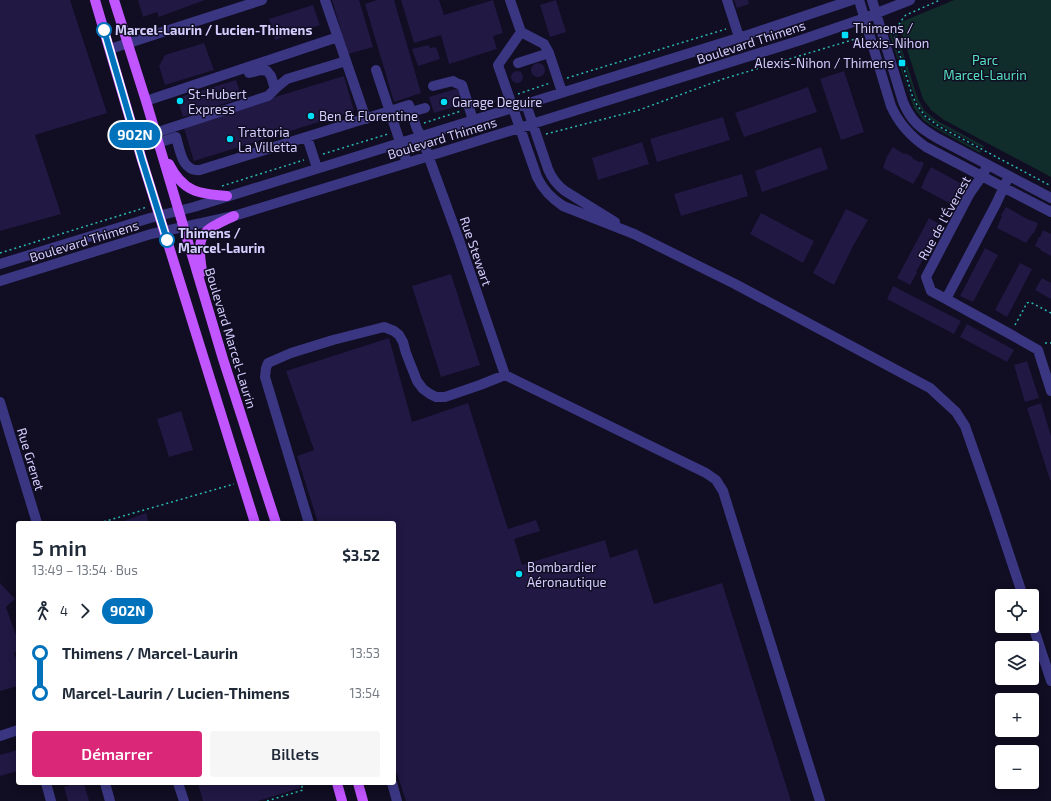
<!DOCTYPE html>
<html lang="fr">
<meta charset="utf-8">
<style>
:root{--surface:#fff;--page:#f6f6f7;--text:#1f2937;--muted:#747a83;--accent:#db2777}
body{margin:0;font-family:"Exo 2",sans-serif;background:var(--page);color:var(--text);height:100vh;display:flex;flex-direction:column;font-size:15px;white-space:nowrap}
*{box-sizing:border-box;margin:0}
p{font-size:13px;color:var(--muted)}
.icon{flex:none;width:22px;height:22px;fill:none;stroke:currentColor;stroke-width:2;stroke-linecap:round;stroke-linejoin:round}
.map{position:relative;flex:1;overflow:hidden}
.drawer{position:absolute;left:16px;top:521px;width:380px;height:264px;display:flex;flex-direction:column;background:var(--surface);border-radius:4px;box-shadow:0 2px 10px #0003}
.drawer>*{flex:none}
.badge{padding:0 8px;border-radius:13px;font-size:14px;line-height:26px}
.buttons{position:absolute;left:995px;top:589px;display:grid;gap:8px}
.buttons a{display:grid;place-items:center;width:44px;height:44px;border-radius:4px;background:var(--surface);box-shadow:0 2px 10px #0003;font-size:20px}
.map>.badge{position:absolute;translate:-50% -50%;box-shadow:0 0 0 2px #fff}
.legs{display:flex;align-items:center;gap:6px;height:44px;padding:0 16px;font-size:13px}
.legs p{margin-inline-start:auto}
.overview{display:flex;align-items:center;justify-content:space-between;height:68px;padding:0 16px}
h1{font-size:22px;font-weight:600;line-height:30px}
.primary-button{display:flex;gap:8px;margin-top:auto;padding:8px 16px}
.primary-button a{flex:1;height:46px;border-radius:4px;background:var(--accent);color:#fff;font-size:16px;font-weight:600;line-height:46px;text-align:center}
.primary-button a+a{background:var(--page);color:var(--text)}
ul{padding:0 16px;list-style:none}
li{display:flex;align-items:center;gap:14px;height:40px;font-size:15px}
li i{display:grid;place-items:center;width:6px;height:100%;margin:0 5px;background:currentColor}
li i::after{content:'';width:10px;height:10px;margin:-5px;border:3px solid;border-radius:50%;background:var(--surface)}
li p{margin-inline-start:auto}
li:first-child i{background:linear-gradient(#0000 50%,currentColor 0)}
li:last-child i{background:linear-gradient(currentColor 50%,#0000 0)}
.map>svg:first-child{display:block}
.green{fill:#102c2b}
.building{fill:#211843}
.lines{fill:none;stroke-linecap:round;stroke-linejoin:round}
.path{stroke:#2ab6af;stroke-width:1.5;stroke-dasharray:2 3;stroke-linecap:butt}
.minor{stroke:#3a3682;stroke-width:10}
.major{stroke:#c155ff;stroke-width:10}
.line-1-casing{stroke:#fff;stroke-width:9}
.line-1{stroke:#0072bc;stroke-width:6}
.stop-1-dot{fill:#fff;stroke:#0072bc;stroke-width:2}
.poi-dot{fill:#00def9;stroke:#110d22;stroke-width:1.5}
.labels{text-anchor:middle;stroke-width:3;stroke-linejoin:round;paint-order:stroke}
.poi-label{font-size:13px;fill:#d4ceff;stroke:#110d22;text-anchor:start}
.stop-label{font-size:13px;font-weight:bold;fill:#d4ceff;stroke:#110d22;text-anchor:start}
.street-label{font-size:13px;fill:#d4ceff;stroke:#110d22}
.park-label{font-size:13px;fill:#56e2c0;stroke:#110d22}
</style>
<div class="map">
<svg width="1051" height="801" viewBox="0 0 1051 801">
<rect width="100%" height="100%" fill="#110d22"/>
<!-- green -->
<path class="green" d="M954,0H1051V177L944,120L931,110L923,99L901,31V22Z
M896,31L918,99L924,110L936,120L984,146L983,148L934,122L923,112L916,101L894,32Z
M891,32L910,95L920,112L924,117L933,125L981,151L980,153L935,128L923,120L914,108L889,33Z"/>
<!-- building -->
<path class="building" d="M0,0H70L107,113L35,135L61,214L0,231Z
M138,0H205L159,17L157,12L143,17Z
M332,0H359L373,47L348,54Z
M377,0H394L421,93L394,102L365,4Z
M401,0H439L444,15L493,0L503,33L493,36L497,49L449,64L441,35L414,43Z
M556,0L566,32L550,37L540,5Z
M734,0H748L749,4L737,8Z
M313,5L320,25L275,40L269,19Z
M204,43L214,70L165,85L159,66L165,55Z
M429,45L430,48L436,47L440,59L418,66L412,49Z
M531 70a7 7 0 1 1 14 0a7 7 0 1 1-14 0Z
M511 77a6 6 0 1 1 12 0a6 6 0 1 1-12 0Z
M844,71L864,132L841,140L820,79Z
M344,76L354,111L194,161L183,125Z
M236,80L242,98L183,117L177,98Z
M808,87L817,112L744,137L735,113Z
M459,88L464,104L434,113L429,97Z
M723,117L730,140L657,162L650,139Z
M642,142L649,164L598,180L592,158Z
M821,147L828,169L762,192L755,171Z
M893,147L904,154L905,153L913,157L912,158L919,162L920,161L924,163L920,173L913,184L883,168L887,156Z
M931,167L962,184L959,190L958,193L951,204L921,188L926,176Z
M742,174L748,196L681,216L674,194Z
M1006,207L1027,219L1038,223L1034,233H1033L1026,243L997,228L1002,216L1001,215Z
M846,209L868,220L853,246L834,285L813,273Z
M761,213L814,241L803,263L750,234Z
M929,218L941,225L927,252L926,256H925L916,272L917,273L910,285L897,278Z
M1043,230L1051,234V256L1040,250L1041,249L1035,246L1038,239L1039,237H1040Z
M985,248L998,255L973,302L960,296Z
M1020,263L1032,269L1007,317L995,310Z
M451,274L480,365L441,377L412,286Z
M1042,278L1051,283V299L1035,290Z
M893,286L961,321L954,334L887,299Z
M967,324L1014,350L1007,362L960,337Z
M389,338L412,422L468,403L508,529L536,520L540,531L514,539L522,565L605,540L610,558L637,549L654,604L722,583L791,801H406L394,765V523H318L297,456L314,450L286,371Z
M1027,361L1039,398L1025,402L1014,365Z
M1041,403L1051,436V480H1050L1027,408Z
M181,411L193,450L169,457L157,419Z
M146,513L149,523H121V522Z
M0,583L15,599L6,607L18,641V651L14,653L18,664V686L0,691Z
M18,750V771L0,776V755Z
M77,783H84L89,801H68L64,787Z
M198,783H299L300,788L258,801H203Z"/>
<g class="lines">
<!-- path -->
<path class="path" d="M890,28C892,28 894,28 896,27C900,25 902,18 906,15L940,0
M893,32L912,95L917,105L925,116L940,127L1051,186
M902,63L906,61
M567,78L726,29
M518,94L550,83
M478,106L501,99
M424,123L461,111
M546,134L639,110L723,79L862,37
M323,154L388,134
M222,186L304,160
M0,253L147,207
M1015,325L1027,303L1030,302L1051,313
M1045,343H1051
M99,523L234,484
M267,801L303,790L301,783"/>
<!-- minor -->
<path class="minor" d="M325,0L366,119
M510,0L521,32L498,65L537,177C543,190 551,198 563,206L634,234L735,284L930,388L956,412L965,426L992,503L1023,596
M727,0L739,37
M859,0L891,106C899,124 910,136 926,147L1051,212
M872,0L903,102C911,121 920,128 937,138L1051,198
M521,32L544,44L549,53L562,92
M110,49L262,0
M518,63L549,53
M376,70L407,163
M249,73L261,70L267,71L271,76L275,89
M433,86L453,81L456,83L462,85L473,120
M146,101L338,37
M526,104L548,169C552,179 557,185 565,191L615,222
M411,112L425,108
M155,133L268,96L276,88L287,79L346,61
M307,137L317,168
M158,143L176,137C180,150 182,172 200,170L409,105L417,129L421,136L459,240L505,375
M988,165L982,176L970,193L926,277L931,291L946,299L996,204L1009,176
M0,264L150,218L194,207L751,34L852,0
M0,281L151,234L234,216L407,163L801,40L859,20L910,0
M946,299L1010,334L1038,350L1051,391
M0,402L37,523
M309,523L265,377L266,368L268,363L291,353L333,340L384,327L394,331L399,335L403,342L406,353L417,381L423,389L430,394L436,397H445L480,385L505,375L706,473L716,480L723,491L820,801
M1032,623L1051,681
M0,736L18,730
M46,783L51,801
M105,783L110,801
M178,783L184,801
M392,783L397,801"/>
<!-- major -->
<path class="major" d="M95,0L142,160L255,523
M114,0L146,101L223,359L276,523
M169,164C183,192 199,194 227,196
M202,272C201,260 196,242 206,232C211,226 226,220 234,216
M337,783L342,801
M358,783L363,801"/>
</g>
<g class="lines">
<!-- line-1 casing -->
<g class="line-1-casing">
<path id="line-1" d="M104,30L142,160L167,240"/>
</g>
<!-- line-1 -->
<use href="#line-1" class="line-1"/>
</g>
<!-- markers -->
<g class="stop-1-dot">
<circle cx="104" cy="30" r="7"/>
<circle cx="167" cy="240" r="7"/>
</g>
<g class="poi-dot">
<rect x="841" y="31" width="8" height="8" rx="2"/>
<rect x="898" y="59" width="8" height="8" rx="2"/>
<circle cx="180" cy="101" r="4"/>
<circle cx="444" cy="102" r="4"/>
<circle cx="311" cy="116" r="4"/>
<circle cx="230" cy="139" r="4"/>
<circle cx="519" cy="574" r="4"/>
</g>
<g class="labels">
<!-- poi labels -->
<g class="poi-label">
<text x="853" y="33">Thimens /<tspan x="853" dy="15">Alexis-Nihon</tspan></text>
<text x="894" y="68" text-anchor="end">Alexis-Nihon / Thimens</text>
<text x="188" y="99">St-Hubert<tspan x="188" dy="15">Express</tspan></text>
<text x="452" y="107">Garage Deguire</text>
<text x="319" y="121">Ben &amp; Florentine</text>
<text x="238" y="137">Trattoria<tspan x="238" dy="15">La Villetta</tspan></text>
<text x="527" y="572">Bombardier<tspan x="527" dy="15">Aéronautique</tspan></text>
</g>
<!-- stop labels -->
<g class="stop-label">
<text x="115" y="35">Marcel-Laurin / Lucien-Thimens</text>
<text x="178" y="238">Thimens /<tspan x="178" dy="15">Marcel-Laurin</tspan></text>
</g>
<!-- street labels -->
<g class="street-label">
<text transform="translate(751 42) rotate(-18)" y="5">Boulevard Thimens</text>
<text transform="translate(442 138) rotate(-17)" y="5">Boulevard Thimens</text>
<text transform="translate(944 218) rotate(-61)" y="5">Rue de l'Éverest</text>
<text transform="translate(84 241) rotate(-17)" y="5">Boulevard Thimens</text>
<text transform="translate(476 251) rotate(71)" y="5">Rue Stewart</text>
<text transform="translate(231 338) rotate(73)" y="5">Boulevard Marcel-Laurin</text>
<text transform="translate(31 459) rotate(73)" y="5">Rue Grenet</text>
</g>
<!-- park labels -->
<g class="park-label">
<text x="985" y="65">Parc<tspan x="985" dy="15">Marcel-Laurin</tspan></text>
</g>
</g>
</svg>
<div class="buttons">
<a><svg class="icon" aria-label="locate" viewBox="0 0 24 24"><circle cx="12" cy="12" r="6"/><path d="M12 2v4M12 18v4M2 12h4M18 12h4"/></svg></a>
<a><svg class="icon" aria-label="layers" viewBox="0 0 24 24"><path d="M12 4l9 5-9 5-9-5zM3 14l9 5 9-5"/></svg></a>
<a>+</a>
<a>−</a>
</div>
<b class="badge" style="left:135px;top:135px;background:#0072bc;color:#fff">902N</b>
<section class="drawer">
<div class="overview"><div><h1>5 min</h1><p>13:49 – 13:54 · Bus</p></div><b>$3.52</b></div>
<div class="legs"><svg class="icon" aria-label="walk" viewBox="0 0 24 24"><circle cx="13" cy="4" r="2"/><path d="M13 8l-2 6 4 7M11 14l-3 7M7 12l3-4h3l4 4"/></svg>4<svg class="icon" aria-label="forward" viewBox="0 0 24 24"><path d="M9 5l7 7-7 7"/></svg><b class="badge" style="background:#0072bc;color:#fff">902N</b></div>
<ul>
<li><i style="color:#0072bc"></i><b>Thimens / Marcel-Laurin</b><p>13:53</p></li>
<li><i style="color:#0072bc"></i><b>Marcel-Laurin / Lucien-Thimens</b><p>13:54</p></li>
</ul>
<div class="primary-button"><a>Démarrer</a><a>Billets</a></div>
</section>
</div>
